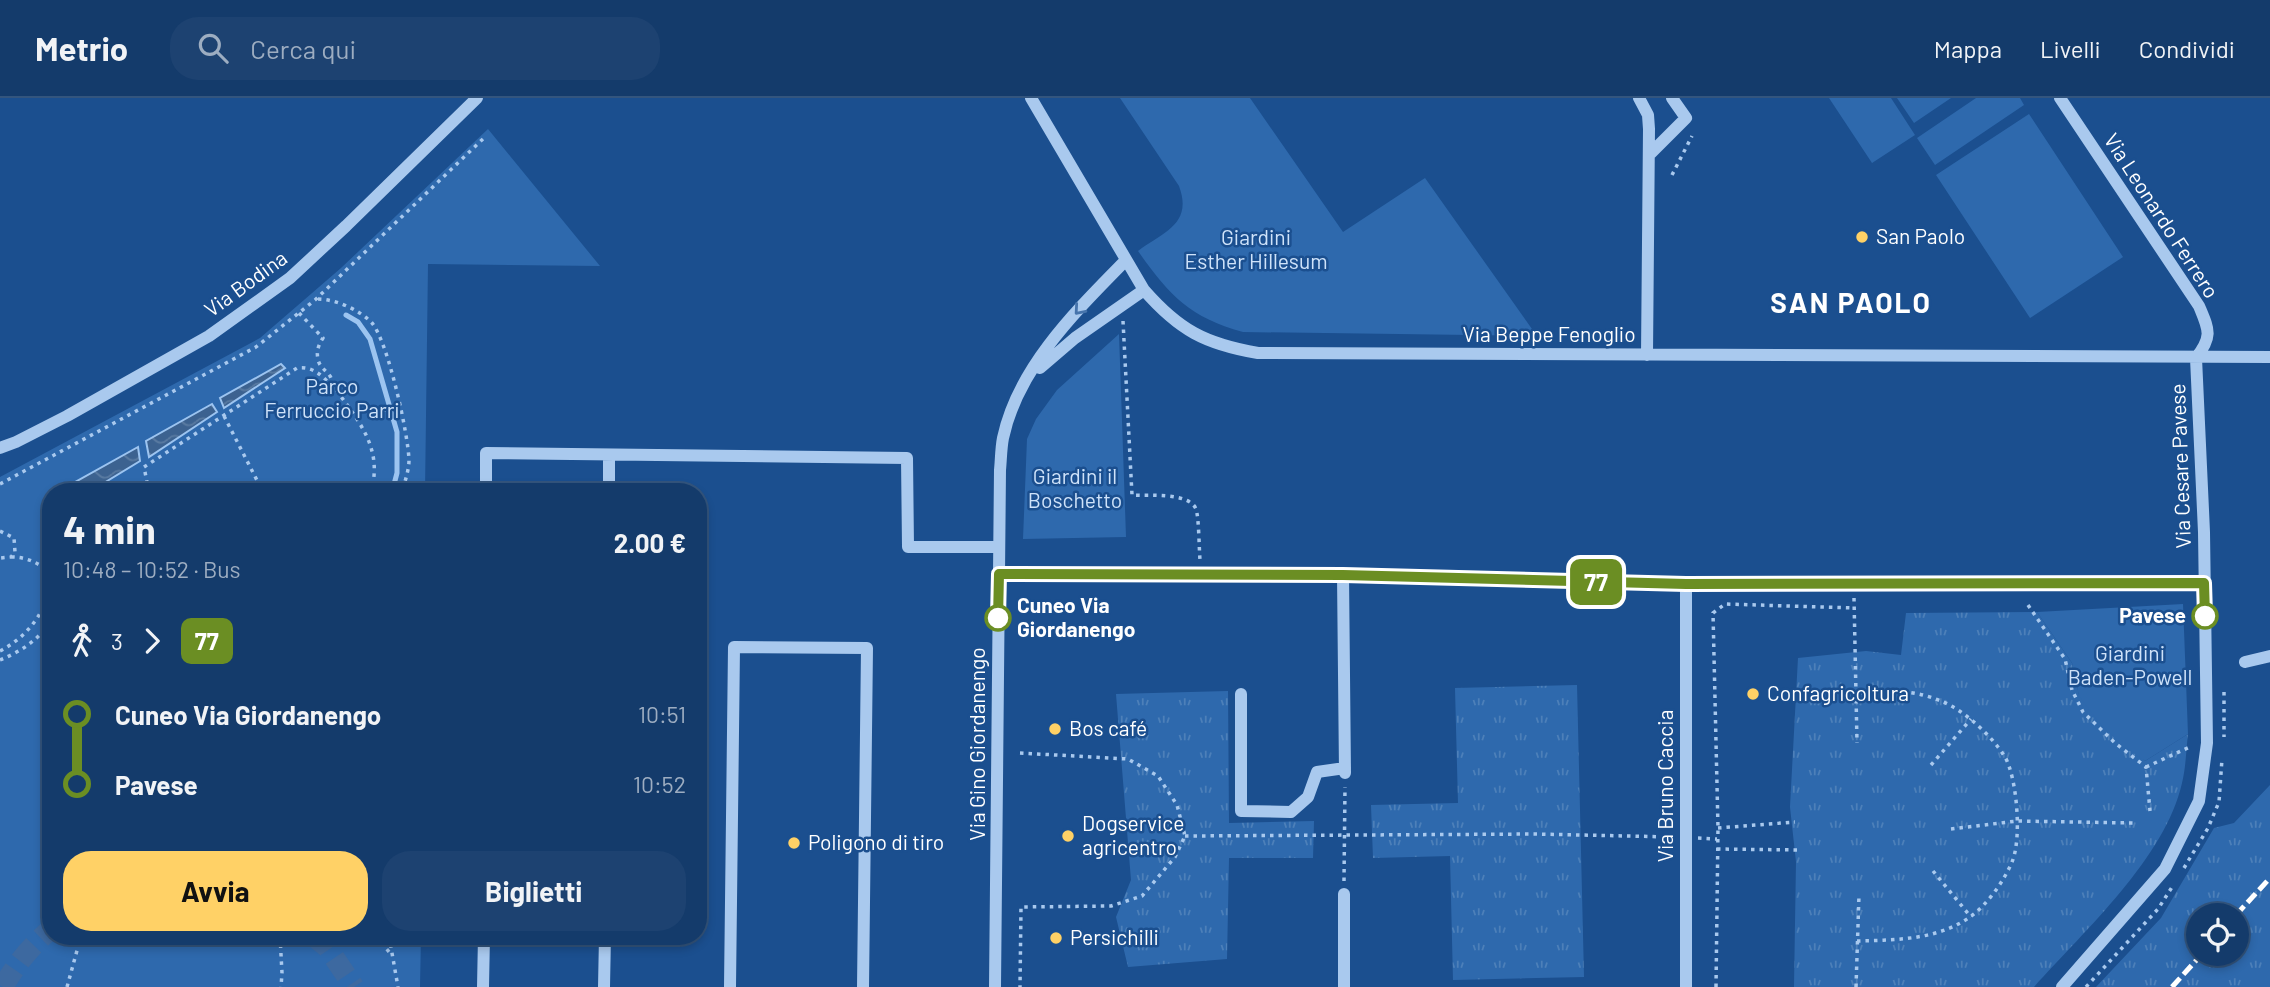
<!DOCTYPE html>
<html lang="it">
<meta charset="utf-8">
<style>
:root{--surface:#143b6b;--page:#1d4271;--text:#f1f3f6;--muted:#9dadc1;--line:#33557e;--accent:#ffd166}
body{margin:0;font-family:Barlow,sans-serif;background:var(--page);color:var(--text);height:100vh;display:flex;flex-direction:column;font-size:26px;white-space:nowrap}
*{box-sizing:border-box;margin:0}
p{font-size:23px;color:var(--muted)}
.icon{flex:none;width:38px;height:38px;fill:none;stroke:currentColor;stroke-width:2;stroke-linecap:round;stroke-linejoin:round}
.map{position:relative;flex:1;overflow:hidden}
.details{position:absolute;left:42px;top:385px;width:665px;height:462px;display:flex;flex-direction:column;background:var(--surface);border-radius:28px;box-shadow:0 4px 10px #0003,0 0 0 2px var(--line)}
.details>*{flex:none}
.badge{padding:0 14px;border-radius:10px;font-size:24px;line-height:46px}
.fabs{position:absolute;left:2186px;top:805px;display:grid;gap:14px}
.fabs a{display:grid;place-items:center;width:63px;height:63px;border-radius:50%;background:var(--surface);box-shadow:0 4px 10px #0003,0 0 0 2px var(--line);font-size:35px}
.map>.badge{position:absolute;translate:-50% -50%;box-shadow:0 0 0 4px #fff}
.legs{display:flex;align-items:center;gap:10px;height:77px;padding:0 21px;font-size:23px}
.legs p{margin-inline-start:auto}
.overview{display:flex;align-items:center;justify-content:space-between;height:119px;padding:0 21px}
h1{font-size:38px;font-weight:700;line-height:52px}
.primary-button{display:flex;gap:14px;margin-top:auto;padding:14px 21px}
.primary-button a{flex:1;height:80px;border-radius:28px;background:var(--accent);color:#111;font-size:28px;font-weight:700;line-height:80px;text-align:center}
.primary-button a+a{background:var(--page);color:var(--text)}
ul{padding:0 21px;list-style:none}
li{display:flex;align-items:center;gap:24px;height:70px;font-size:26px}
li i{display:grid;place-items:center;width:10px;height:100%;margin:0 9px;background:currentColor}
li i::after{content:'';width:18px;height:18px;margin:-9px;border:5px solid;border-radius:50%;background:var(--surface)}
li p{margin-inline-start:auto}
li:first-child i{background:linear-gradient(#0000 50%,currentColor 0)}
li:last-child i{background:linear-gradient(currentColor 50%,#0000 0)}
header{display:flex;align-items:center;gap:42px;box-sizing:border-box;height:98px;padding:0 35px;background:var(--surface);border-bottom:2px solid var(--line)}
header strong{font-size:33px}
nav{display:flex;gap:38px;margin-inline-start:auto;font-size:24px}
.search{width:490px;height:63px;background:var(--page);display:flex;align-items:center;gap:18px;box-sizing:border-box;padding:0 24px;border-radius:28px;color:var(--muted);font-size:26px}
.map>svg:first-child{display:block}
.grass{fill:url(#grass-tufts);fill-rule:evenodd}
.park{fill:#2e69ad}
.water{fill:url(#water-waves);stroke:#9cc4f0;stroke-width:2}
.lines{fill:none;stroke-linecap:round;stroke-linejoin:round}
.stream{stroke:#9cc4f0;stroke-width:5}
.highway-tunnel{stroke:#3d69a0;stroke-width:21;stroke-dasharray:21 10;stroke-linecap:butt}
.path{stroke:#a9c9ee;stroke-width:3.5;stroke-dasharray:3.5 5;stroke-linecap:butt}
.minor{stroke:#a9c9ee;stroke-width:12}
.rail{stroke:#fff;stroke-width:5;stroke-dasharray:12 5;stroke-linecap:butt}
.oneway{stroke:#4674ac}
.line-1-casing{stroke:#fff;stroke-width:16}
.line-1{stroke:#6b8e23;stroke-width:10}
.poi-dot{fill:#ffd166;stroke:#1b4f8f;stroke-width:2.5}
.stop-1-dot{fill:#fff;stroke:#6b8e23;stroke-width:3.5}
.labels{text-anchor:middle;stroke-width:5;stroke-linejoin:round;paint-order:stroke}
.street-label{font-size:21px;fill:#fff;stroke:#1b4f8f}
.poi-label{font-size:21px;fill:#fff;stroke:#1b4f8f;text-anchor:start}
.park-label{font-size:21px;fill:#cfe3fa;stroke:#1b4f8f}
.stop-label{font-size:21px;font-weight:bold;fill:#fff;stroke:#1b4f8f;text-anchor:start}
.district-label{font-size:28px;font-weight:bold;letter-spacing:2px;fill:#fff;stroke:#1b4f8f}
</style>
<header>
<strong>Metrio</strong>
<div class="search"><svg class="icon" aria-label="search" viewBox="0 0 24 24"><circle cx="10" cy="10" r="6"/><path d="M15 15l6 6"/></svg>Cerca qui</div>
<nav><a>Mappa</a><a>Livelli</a><a>Condividi</a></nav>
</header>
<div class="map">
<svg width="2270" height="889" viewBox="0 0 2270 889">
<defs>
<pattern id="grass-tufts" width="24" height="20" patternUnits="userSpaceOnUse" patternTransform="scale(1.75)"><rect width="24" height="20" fill="#2e69ad"/><path d="M3 7l-1-3M5 7V3M7 7l1-3M15 17l-1-3M17 17v-4M19 17l1-3" fill="none" stroke="#4d80b9"/></pattern>
<pattern id="water-waves" width="16" height="10" patternUnits="userSpaceOnUse" patternTransform="scale(1.75)"><rect width="16" height="10" fill="#3c6290"/><path d="M0 5q4-4 8 0t8 0" fill="none" stroke="#597aa1"/></pattern>
</defs>
<rect width="100%" height="100%" fill="#1b4f8f"/>
<!-- grass -->
<path class="grass" d="M2037,514L2072,565L2079,597L2145,663L2188,636C2186,652 2186,669 2182,685C2165,760 2085,832 2034,889H1794L1796,764L1790,709L1798,560L1866,553L1901,557L1906,515Z
M1577,587L1584,879L1453,882L1450,758L1373,760L1371,707L1458,705L1455,590Z
M1228,593L1229,725L1314,723L1313,760H1229L1227,861L1128,869L1116,819L1131,782L1116,596Z
M2270,687V889H2096L2161,820L2214,730L2234,725ZM2236,817V856H2198V817Z"/>
<!-- park -->
<path class="park" d="M1120,0H1250L1343,134L1425,80L1537,238L1243,234C1189,219 1169,197 1138,153C1164,134 1193,126 1179,88Z
M1829,0H1891L1915,37L1872,65Z
M1897,0H1951L1914,25Z
M1976,0H2020L2024,7L1935,67L1917,40Z
M2029,16L2123,159L2030,220L1936,77Z
M488,31L600,168L428,166L425,394H51V838H421L420,889H0V379L260,240L341,170Z
M1119,236L1126,439L1023,441L1027,341L1036,321L1057,292Z
M2183,506L2188,636L2145,663L2120,646L2098,623L2079,598L2072,565L2037,514Z"/>
<!-- water -->
<path class="water" d="M281,266L285,270L224,310L220,300Z
M212,306L217,314L149,359L146,343Z
M138,349L140,363L89,394H74L70,387Z"/>
<g class="lines">
<!-- stream -->
<path class="stream" d="M346,217L358,224L370,241L397,334V375L392,394"/>
<!-- highway-tunnel -->
<path class="highway-tunnel" d="M313,838L327,849L354,889
M3,889C16,866 31,848 51,831"/>
<!-- path -->
<path class="path" d="M1672,77L1692,38
M318,201C335,201 360,212 372,225C388,244 408,335 409,362C409,372 405,383 402,394
M299,215L323,240C319,246 316,253 318,261C319,269 326,272 330,278C333,283 334,289 337,293C360,325 383,351 371,394
M1123,223L1132,397C1148,398 1189,394 1196,411C1199,420 1199,450 1200,462
M384,312L400,309
M224,318L263,394
M0,386L256,249L315,202L486,38
M149,394L144,369L297,270C314,268 322,278 334,290
M0,433L14,440L15,454L11,459L0,460
M51,449L42,458L45,470L51,477
M11,459C25,459 33,463 45,470
M1854,500L1857,645
M2028,507L2065,561L2072,592L2083,614L2115,645L2146,669L2150,713
M0,553C21,542 36,526 46,504
M0,562C20,554 41,541 51,521
M2224,594V639
M1020,655L1128,661L1158,678L1177,707L1185,738L1175,759L1142,798L1111,808L1021,809L1020,889
M1931,667L1971,621
M2146,669L2192,648
M1718,730L1795,724
M1951,731L2017,723L2133,725
M1185,738L1536,736L1673,739
M1698,740L1717,741
M1717,751L1801,752
M2184,770L2208,730L2219,704L2222,661
M1933,773L1971,819
M1344,783L1345,689
M280,838L282,875L281,889
M376,838L390,855
M389,838L398,889
M1857,843C1896,842 1937,842 1970,819C1987,807 2004,783 2012,764C2022,741 2017,680 2005,659C1992,638 1964,612 1941,603C1911,591 1889,592 1857,595
M67,889L81,838
M1716,889L1718,730L1713,515L1725,506L1854,510
M1856,889L1859,797
M2086,889L2158,811L2174,786"/>
<!-- minor -->
<path class="minor" d="M1031,0L1144,192C1179,232 1205,246 1258,255L2270,259
M1639,0L1648,17L1649,31L1647,257
M2060,0L2199,208C2209,232 2213,238 2196,260
M1650,56L1686,20L1672,0
M1040,270L1075,240L1144,192
M0,350L16,344L67,318L209,238L290,180L346,128L477,0
M486,394V355L907,360L908,449H999
M609,394V357
M999,476L1343,477L1686,486L2204,485
M1343,477L1345,675
M2245,564L2270,558
M1241,596V713L1291,714L1308,699L1317,674L1345,670
M1344,796V889
M483,889L484,838
M604,889L605,838
M730,889L734,549L867,550L863,889
M995,889L1000,372C1001,362 1001,350 1003,340C1018,269 1077,212 1126,162
M1686,889V486
M2062,889L2165,771L2199,703L2207,645L2204,434L2196,260"/>
<!-- rail -->
<path class="rail" d="M2236,817L2270,780
M2172,889L2202,856"/>
</g>
<!-- one-way arrows -->
<defs><path id="oneway-chevron" d="M-2-3.5L2.5 0L-2 3.5" fill="none" stroke-width="1.6" stroke-linecap="round" stroke-linejoin="round" transform="scale(1.75)"/></defs>
<use class="oneway" href="#oneway-chevron" transform="translate(1079 212) rotate(131)"/>
<g class="lines">
<!-- line-1 casing -->
<g class="line-1-casing">
<path id="line-1" d="M998,520L999,476L1343,477L1686,486L2204,485L2205,518"/>
</g>
<!-- line-1 -->
<use href="#line-1" class="line-1"/>
</g>
<!-- markers -->
<g class="poi-dot">
<circle cx="1862" cy="139" r="7"/>
<circle cx="1753" cy="596" r="7"/>
<circle cx="1055" cy="631" r="7"/>
<circle cx="1068" cy="738" r="7"/>
<circle cx="794" cy="745" r="7"/>
<circle cx="1056" cy="840" r="7"/>
</g>
<g class="stop-1-dot">
<circle cx="2205" cy="518" r="12"/>
<circle cx="998" cy="520" r="12"/>
</g>
<g class="labels">
<!-- street labels -->
<g class="street-label">
<text transform="translate(2161 118) rotate(57)" y="7">Via Leonardo Ferrero</text>
<text transform="translate(246 186) rotate(-36)" y="7">Via Bodina</text>
<text x="1549" y="244">Via Beppe Fenoglio</text>
<text transform="translate(2181 368) rotate(-92)" y="7">Via Cesare Pavese</text>
<text transform="translate(978 646) rotate(-90)" y="7">Via Gino Giordanengo</text>
<text transform="translate(1666 688) rotate(-90)" y="7">Via Bruno Caccia</text>
</g>
<!-- poi labels -->
<g class="poi-label">
<text x="1876" y="146">San Paolo</text>
<text x="1767" y="603">Confagricoltura</text>
<text x="1069" y="638">Bos café</text>
<text x="1082" y="733">Dogservice<tspan x="1082" dy="24">agricentro</tspan></text>
<text x="808" y="752">Poligono di tiro</text>
<text x="1070" y="847">Persichilli</text>
</g>
<!-- park labels -->
<g class="park-label">
<text x="1256" y="147">Giardini<tspan x="1256" dy="24">Esther Hillesum</tspan></text>
<text x="332" y="296">Parco<tspan x="332" dy="24">Ferruccio Parri</tspan></text>
<text x="1075" y="386">Giardini il<tspan x="1075" dy="24">Boschetto</tspan></text>
<text x="2130" y="563">Giardini<tspan x="2130" dy="24">Baden-Powell</tspan></text>
</g>
<!-- stop labels -->
<g class="stop-label">
<text x="1017" y="515">Cuneo Via<tspan x="1017" dy="24">Giordanengo</tspan></text>
<text x="2186" y="525" text-anchor="end">Pavese</text>
</g>
<!-- district labels -->
<g class="district-label">
<text x="1851" y="215">SAN PAOLO</text>
</g>
</g>
</svg>
<div class="fabs">
<a><svg class="icon" aria-label="locate" viewBox="0 0 24 24"><circle cx="12" cy="12" r="6"/><path d="M12 2v4M12 18v4M2 12h4M18 12h4"/></svg></a>
</div>
<b class="badge" style="left:1596px;top:484px;background:#6b8e23;color:#fff">77</b>
<section class="details">
<div class="overview"><div><h1>4 min</h1><p>10:48 – 10:52 · Bus</p></div><b>2.00 €</b></div>
<div class="legs"><svg class="icon" aria-label="walk" viewBox="0 0 24 24"><circle cx="13" cy="4" r="2"/><path d="M13 8l-2 6 4 7M11 14l-3 7M7 12l3-4h3l4 4"/></svg>3<svg class="icon" aria-label="forward" viewBox="0 0 24 24"><path d="M9 5l7 7-7 7"/></svg><b class="badge" style="background:#6b8e23;color:#fff">77</b></div>
<ul>
<li><i style="color:#6b8e23"></i><b>Cuneo Via Giordanengo</b><p>10:51</p></li>
<li><i style="color:#6b8e23"></i><b>Pavese</b><p>10:52</p></li>
</ul>
<div class="primary-button"><a>Avvia</a><a>Biglietti</a></div>
</section>
</div>
